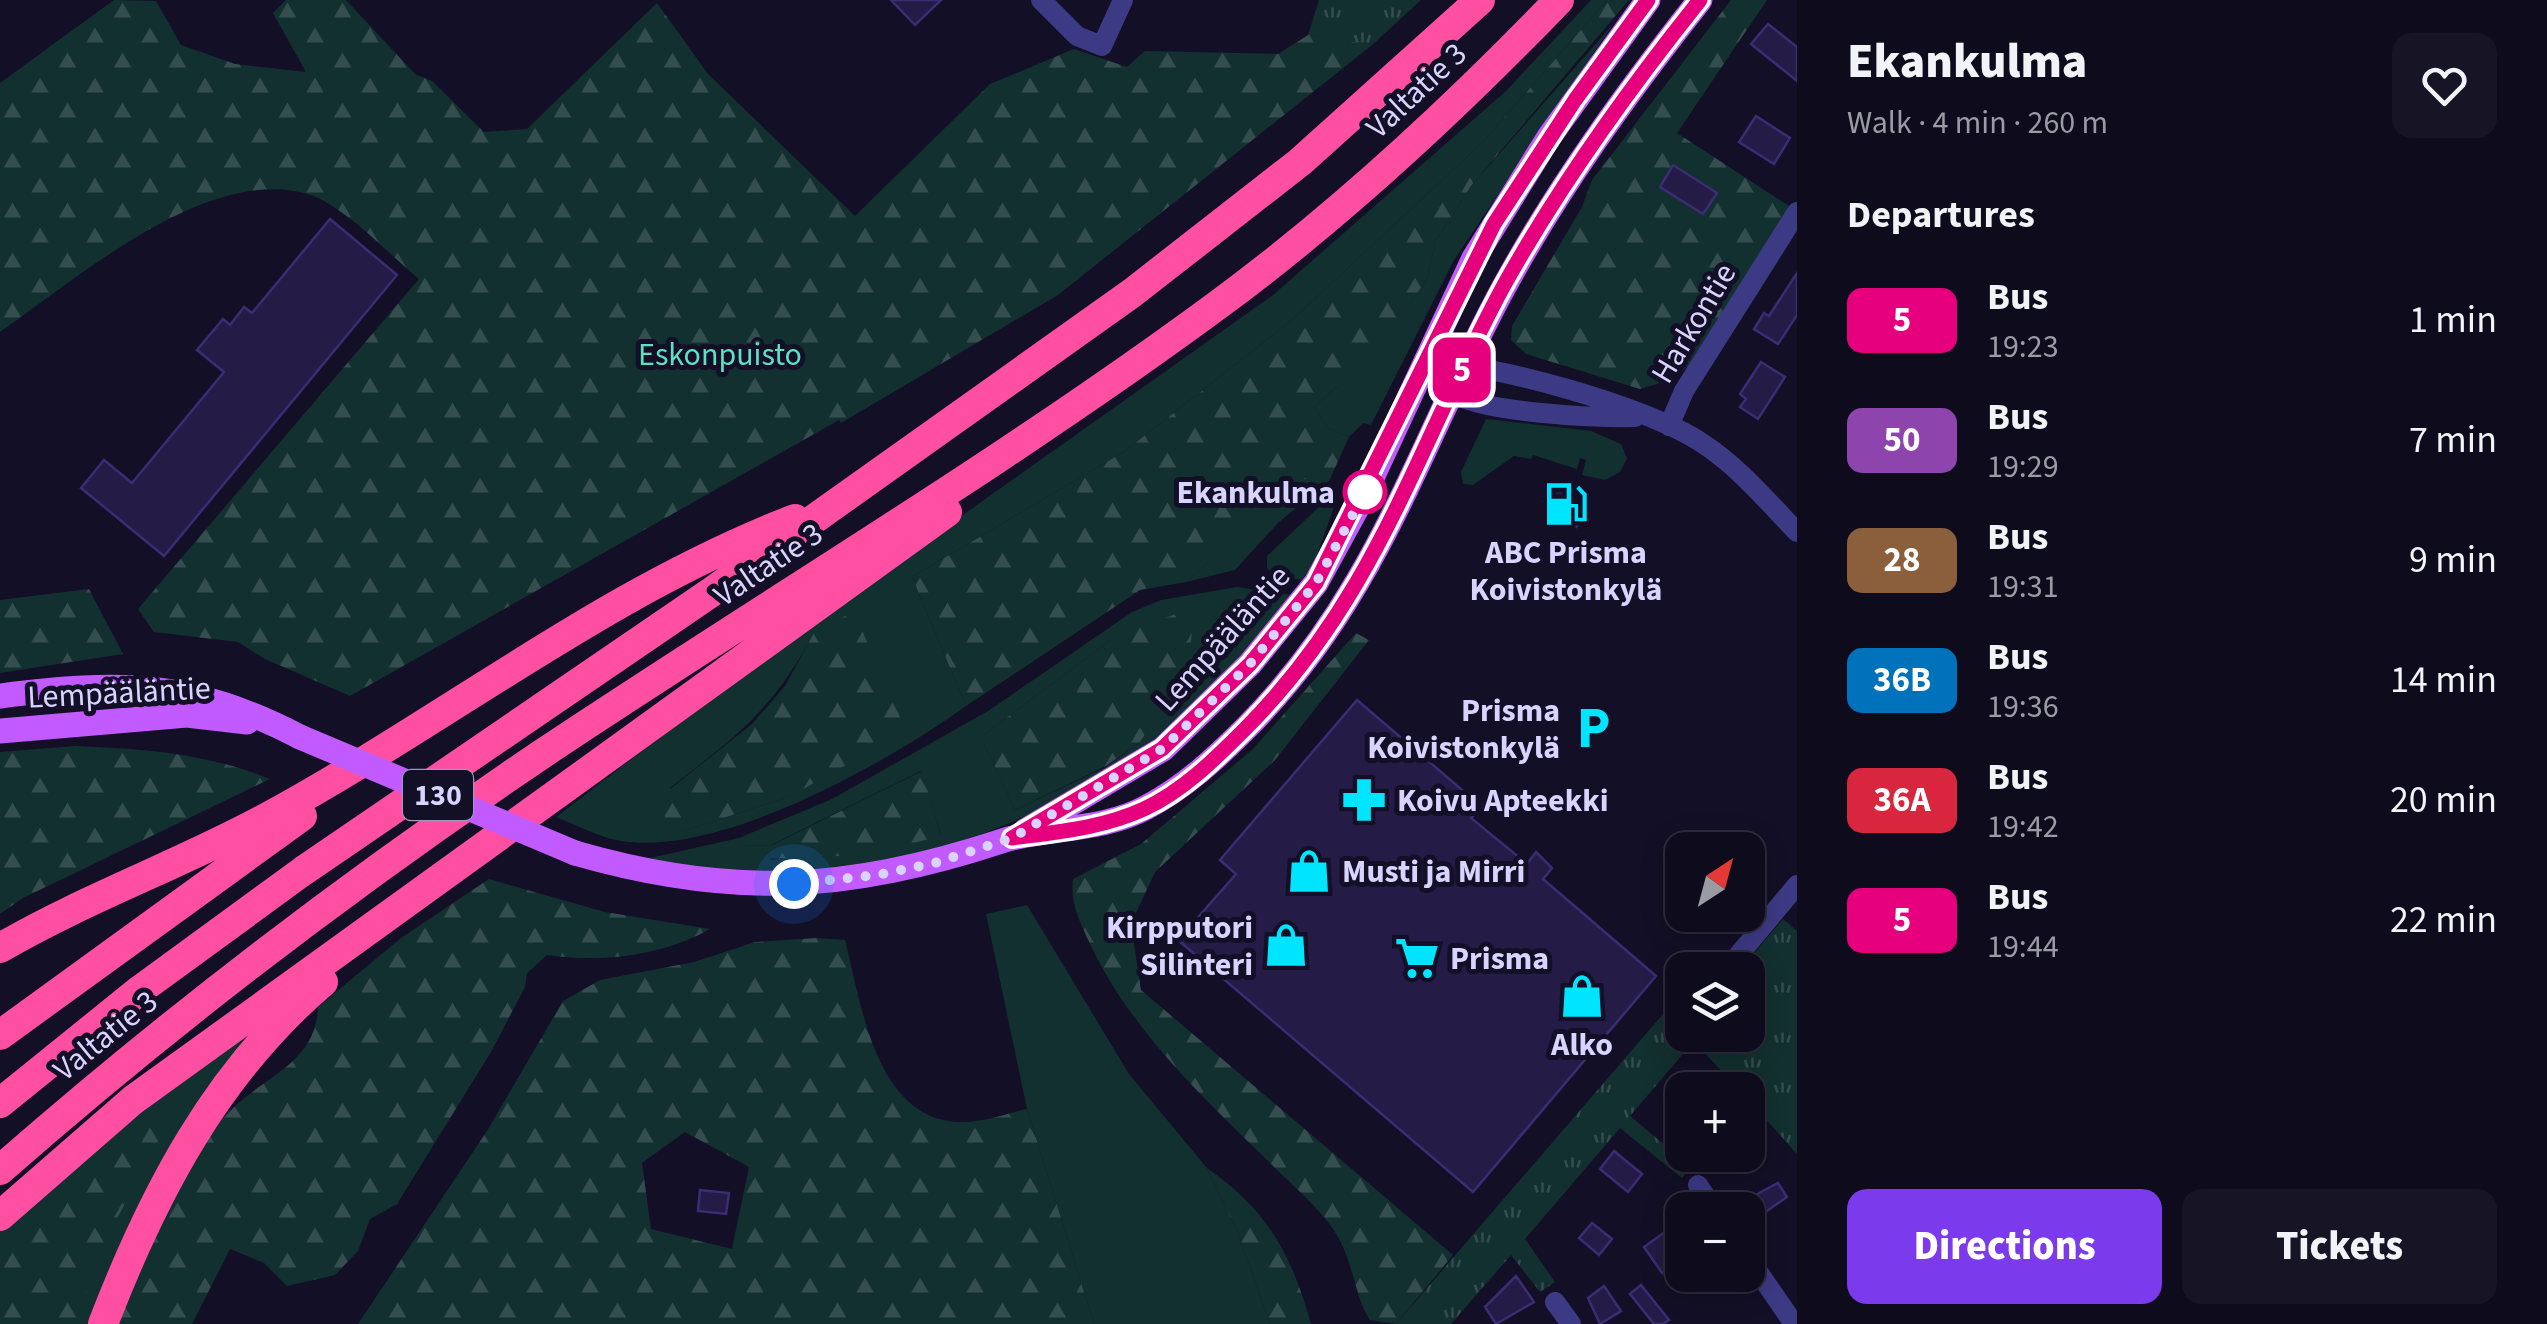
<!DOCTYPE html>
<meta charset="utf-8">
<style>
:root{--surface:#0e0b1c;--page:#171425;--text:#f1f3f6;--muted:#9b9ba3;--line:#2e2b3b;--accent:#7c3aed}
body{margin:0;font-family:"Source Sans 3",sans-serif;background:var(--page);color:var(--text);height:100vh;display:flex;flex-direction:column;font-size:38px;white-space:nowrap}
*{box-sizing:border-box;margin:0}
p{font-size:32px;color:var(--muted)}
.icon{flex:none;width:55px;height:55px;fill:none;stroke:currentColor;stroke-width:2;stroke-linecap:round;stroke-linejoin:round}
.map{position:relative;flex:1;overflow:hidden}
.side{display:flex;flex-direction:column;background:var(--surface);width:750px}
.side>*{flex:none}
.badge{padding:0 20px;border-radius:15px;font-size:35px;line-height:65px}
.needle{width:65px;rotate:36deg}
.fabs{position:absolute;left:1665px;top:832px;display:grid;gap:20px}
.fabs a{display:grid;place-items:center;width:100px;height:100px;border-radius:20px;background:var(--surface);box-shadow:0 5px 25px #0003,0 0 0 2px var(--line);font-size:50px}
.you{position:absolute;width:50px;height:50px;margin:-25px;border:8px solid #fff;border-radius:50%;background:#1a73e8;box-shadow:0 0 0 15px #1a73e833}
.map>.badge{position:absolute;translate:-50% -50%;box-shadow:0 0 0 5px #fff}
h2{padding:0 50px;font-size:38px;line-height:90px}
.round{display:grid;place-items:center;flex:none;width:105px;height:105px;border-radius:20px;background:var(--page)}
.overview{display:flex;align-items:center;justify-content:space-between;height:170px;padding:0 50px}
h1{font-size:48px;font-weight:800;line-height:75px}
.cta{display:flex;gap:20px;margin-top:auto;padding:20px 50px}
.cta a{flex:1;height:115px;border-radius:20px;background:var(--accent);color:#fff;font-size:40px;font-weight:800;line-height:115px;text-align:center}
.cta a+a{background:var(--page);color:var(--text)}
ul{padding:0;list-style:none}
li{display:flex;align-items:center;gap:30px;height:120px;padding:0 50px}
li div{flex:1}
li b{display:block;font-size:38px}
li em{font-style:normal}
li .badge{min-width:110px;font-weight:700;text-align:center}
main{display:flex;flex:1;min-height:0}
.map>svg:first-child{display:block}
.green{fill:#12302f;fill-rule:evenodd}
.forest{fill:url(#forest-firs);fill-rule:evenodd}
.park{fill:url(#park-tufts)}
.building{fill:#241b47;stroke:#3b2d73;stroke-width:2.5}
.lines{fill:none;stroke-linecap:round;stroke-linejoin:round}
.street{stroke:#3d3a85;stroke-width:20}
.primary{stroke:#c25bff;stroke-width:25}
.highway{stroke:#ff4fa3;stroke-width:30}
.primary-bridge{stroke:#c25bff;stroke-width:25}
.line-casing{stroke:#fff;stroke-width:22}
.line{stroke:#e6007e;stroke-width:15}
.walk{stroke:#d9d4ff;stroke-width:10;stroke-dasharray:0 18}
.stop-dot{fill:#fff;stroke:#e6007e;stroke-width:5}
.labels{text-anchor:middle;stroke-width:10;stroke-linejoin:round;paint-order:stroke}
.shield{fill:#130f26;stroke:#9e99be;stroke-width:2.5}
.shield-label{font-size:30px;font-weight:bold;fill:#d9d4ff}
.street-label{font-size:32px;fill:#d9d4ff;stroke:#130f26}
.park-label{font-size:32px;fill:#5fe0c0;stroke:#130f26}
.stop-label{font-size:32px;font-weight:bold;fill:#d9d4ff;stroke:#130f26;text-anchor:end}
.poi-label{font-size:32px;font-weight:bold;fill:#d9d4ff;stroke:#130f26;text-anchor:start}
</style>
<main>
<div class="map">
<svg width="1797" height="1324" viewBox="0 0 1797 1324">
<defs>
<pattern id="forest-firs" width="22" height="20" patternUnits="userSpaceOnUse" patternTransform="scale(2.5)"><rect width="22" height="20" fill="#12302f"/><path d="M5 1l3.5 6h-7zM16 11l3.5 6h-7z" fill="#344d4e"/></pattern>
<pattern id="park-tufts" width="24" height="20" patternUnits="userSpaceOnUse" patternTransform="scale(2.5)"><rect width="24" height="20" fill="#12302f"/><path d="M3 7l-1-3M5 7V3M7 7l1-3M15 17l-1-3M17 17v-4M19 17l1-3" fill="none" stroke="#344d4e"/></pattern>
</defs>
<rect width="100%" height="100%" fill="#130f26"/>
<!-- green -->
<path class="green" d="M1591,0H1607L1482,143L1292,320L1125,451L912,577L966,706C887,763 720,857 621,841C598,837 577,825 556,817L802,629L1273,295L1506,91ZM816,629L791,796L684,831L670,788C738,735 775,708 816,629Z
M1614,23L1454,260L1371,425L1363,423L1349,437L1328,428L1314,407L1334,389L1359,376L1427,279L1436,240L1471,186Z
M1486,419L1591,431L1621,444L1627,458L1620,472L1605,480L1582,475L1586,460L1580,458L1577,469L1533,455L1531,459L1514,456L1473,485L1463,484L1461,472Z
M1302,478L1329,481L1278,523L1235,570L1186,582Z
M1336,501L1315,561L1302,580L1274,576L1267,568V556L1323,503Z
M1237,587L1293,595C1180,758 992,863 792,872C742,874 690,866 641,860L739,838L832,799L988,711L1132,612L1161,600ZM1112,639L1140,742L1106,767L1015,810L981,737ZM921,771L941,835L771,860L744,846L771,845Z
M1027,905L1129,1074L1207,1168L1238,1233L1270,1324H1094L1027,1109L986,914Z
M266,1016L94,1324H0V1232L134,1116Z"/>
<!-- forest -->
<path class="forest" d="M114,0L156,1L181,45L235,64L306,72L273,13L286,0H346L415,74L432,81L484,132L527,129L657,3L708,74L855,216L990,84L1074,49L1127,67L1145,51L1278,54L1308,35L1332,38L1419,0L1372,45L1058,295L841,423L839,420L350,696L265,659L238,642L154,632L138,609L419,279C390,255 345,207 311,195C210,162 78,278 0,332V83Z
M1607,0H1629L1471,186L1436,240L1427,279L1359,377L1334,389L1314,407L1328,428L1349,437L1329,481L1302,479L1186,582L1140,590L966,706L912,577L1125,451L1292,320L1482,143Z
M1731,0H1767L1677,133L1792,208L1690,365L1670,380L1640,389L1526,354L1511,340L1512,326L1582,207L1592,180Z
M89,589L123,654L0,673V600Z
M1188,609L1192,633L1187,671L1140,742L1106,766L1015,810L981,737L1112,639Z
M854,612L906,731L791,796L684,831L664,819L670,789L752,724L785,686L816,629Z
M1356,633L1369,640L1275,760L1155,872L1131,924L1141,990L1453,1255L1396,1324L1370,1320C1354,1297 1354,1259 1333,1229C1315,1203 1286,1180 1264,1157C1199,1094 1129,1027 1090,944C1080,921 1070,905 1073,879L1141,844L1253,749Z
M76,746C144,749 206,753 270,779L23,898L0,914V752Z
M922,771L941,836L866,855L736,860L744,846L772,845Z
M489,879L605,912L710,929C663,956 599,963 547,955L527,973L525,987L491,1052L397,1204L370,1219L358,1251L335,1275L287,1286L264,1263L230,1249L192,1324H118C148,1250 174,1165 233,1108C267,1075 316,1062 318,1007L401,938Z
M816,938L845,940C861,1002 875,1119 959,1122C981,1123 1005,1114 1027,1109L1094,1324H358L487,1131L563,1001L600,980L694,962L755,942ZM685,1132L749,1167L732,1249L651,1229L642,1163Z
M155,1112L169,1122L93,1263L80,1324H0V1259Z
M1207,1168C1268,1211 1291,1253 1311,1324H1270L1238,1233Z"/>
<!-- park -->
<path class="park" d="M1319,0H1421L1372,45L1308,35Z
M1783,919L1797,931V1154L1748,1099V1090H1739L1694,1041L1630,1116L1691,1167L1682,1178L1620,1128L1525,1239L1555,1282L1540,1292L1511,1255L1451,1324H1396L1682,992V1035H1748V970H1740Z"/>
<!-- building -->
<path class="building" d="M891,0H941L915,25Z
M1768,24L1797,47V81L1751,44Z
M1756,116L1790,138L1774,164L1739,142Z
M1673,165L1717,193L1703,214L1660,187Z
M330,219L397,275L164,556L81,488L104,460L132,483L224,372L197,350L223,319L230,325L244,307L252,313Z
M1797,273V315L1778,344L1754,329L1764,313L1769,316Z
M1761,362L1785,377L1758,419L1740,407L1746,399L1740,394Z
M1557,485L1589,512L1576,527L1544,501Z
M1357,700L1482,807L1471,818L1527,864L1536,852L1552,868L1543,879L1656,976L1473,1192L1178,940L1236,874L1220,860Z
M1614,1151L1642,1174L1628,1192L1600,1169Z
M1778,1183L1787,1197L1748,1224V1199Z
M700,1190L729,1193L726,1214L698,1211Z
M1592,1223L1612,1239L1599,1255L1579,1238Z
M1665,1232L1682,1259L1662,1273L1644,1247Z
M1516,1276L1534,1302L1496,1324L1485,1307Z
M1641,1285L1669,1320L1663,1324H1654L1630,1294Z
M1604,1286L1621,1311L1600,1324L1588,1298Z"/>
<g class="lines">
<!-- street -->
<path class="street" d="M1041,0L1077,36L1102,46L1123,0
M1424,361C1490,363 1647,406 1702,443C1739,467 1767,501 1797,532
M1424,361C1432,370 1440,383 1450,391C1477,413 1597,418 1635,417
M1669,426L1684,391L1797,212
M1726,970L1797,885
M1698,1185L1715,1210
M1748,1257L1794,1324
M1555,1302L1571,1324"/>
<!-- primary -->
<path class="primary" d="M0,696C121,681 190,680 300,737
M0,731L187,715L247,722
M1025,831L1163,749L1250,664L1316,583L1363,497L1474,258L1549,137L1648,0
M575,853C731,898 848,892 1002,841C1049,826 1101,832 1147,807C1185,787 1216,758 1246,728C1379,594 1417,447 1504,287C1559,186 1628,91 1700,0"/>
<!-- highway -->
<path class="highway" d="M0,948C86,898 179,865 266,818C445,721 605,592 795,519
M0,1035L302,816
M0,1103L140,990L303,871L713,591L1132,293L1300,162L1480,0
M0,1170C172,1019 355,880 545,752C768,603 999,466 1215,307C1339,216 1453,110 1559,0
M0,1216L133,1100L947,512
M103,1324C153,1194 216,1073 323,982"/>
<!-- primary-bridge -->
<path class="primary-bridge" d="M300,737L575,853"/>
</g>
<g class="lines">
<!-- line casing -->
<g class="line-casing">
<path id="line" d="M1648,0L1575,100L1494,224L1316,583L1250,664L1162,749L1012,838C1057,832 1103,828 1144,809C1183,791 1215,759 1245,729C1379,594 1416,448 1503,287C1559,186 1628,90 1700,0"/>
</g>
<!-- line -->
<use href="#line" class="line"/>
<!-- walk -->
<path class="walk" d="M794,884L877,875L935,863L1012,838L1162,749L1250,664L1316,583L1365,492"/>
</g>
<!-- icons -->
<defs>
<g id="fuel-bare" transform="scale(3.45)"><path d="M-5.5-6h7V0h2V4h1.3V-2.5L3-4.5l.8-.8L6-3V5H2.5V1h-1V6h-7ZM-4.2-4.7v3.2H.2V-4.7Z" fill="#00e5ff" stroke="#130f26" stroke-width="2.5" paint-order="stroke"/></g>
<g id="parking-bare" transform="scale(3.45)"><path d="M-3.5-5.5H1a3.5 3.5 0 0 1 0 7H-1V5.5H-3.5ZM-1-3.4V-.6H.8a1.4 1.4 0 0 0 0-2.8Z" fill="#00e5ff" stroke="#130f26" stroke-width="2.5" paint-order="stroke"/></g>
<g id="pharmacy-bare" transform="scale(3.45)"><path d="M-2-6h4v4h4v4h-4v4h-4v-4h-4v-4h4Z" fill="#00e5ff" stroke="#130f26" stroke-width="2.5" paint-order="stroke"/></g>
<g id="shop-bare" transform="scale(3.45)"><path d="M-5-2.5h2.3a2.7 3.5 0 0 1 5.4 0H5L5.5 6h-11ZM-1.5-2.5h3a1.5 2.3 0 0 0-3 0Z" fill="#00e5ff" stroke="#130f26" stroke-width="2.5" paint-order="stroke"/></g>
<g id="supermarket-bare" transform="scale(3.45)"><path d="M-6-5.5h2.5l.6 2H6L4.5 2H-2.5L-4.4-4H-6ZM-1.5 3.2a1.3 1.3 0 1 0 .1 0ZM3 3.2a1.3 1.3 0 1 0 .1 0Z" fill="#00e5ff" stroke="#130f26" stroke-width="2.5" paint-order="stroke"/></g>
</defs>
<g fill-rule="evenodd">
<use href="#fuel-bare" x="1566" y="504"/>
<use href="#parking-bare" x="1593" y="728"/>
<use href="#pharmacy-bare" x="1364" y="800"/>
<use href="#shop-bare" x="1309" y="871"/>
<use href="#shop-bare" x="1286" y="945"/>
<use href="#supermarket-bare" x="1417" y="958"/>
<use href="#shop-bare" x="1582" y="996"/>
</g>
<!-- markers -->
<circle class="stop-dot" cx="1365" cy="492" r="20"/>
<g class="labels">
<!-- shield labels -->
<rect class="shield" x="403" y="770" width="70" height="50" rx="8"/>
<g class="shield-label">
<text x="438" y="805">130</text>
</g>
<!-- street labels -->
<g class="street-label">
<text transform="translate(1416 90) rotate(-43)" y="11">Valtatie 3</text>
<text transform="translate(1693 323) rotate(-59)" y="11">Harkontie</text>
<text transform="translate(768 564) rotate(-34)" y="11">Valtatie 3</text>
<text transform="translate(1222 638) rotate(-48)" y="11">Lempääläntie</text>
<text transform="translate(119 692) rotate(-3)" y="11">Lempääläntie</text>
<text transform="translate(105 1035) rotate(-39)" y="11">Valtatie 3</text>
</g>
<!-- park labels -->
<g class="park-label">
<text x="720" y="365">Eskonpuisto</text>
</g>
<!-- stop labels -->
<g class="stop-label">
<text x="1335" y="503">Ekankulma</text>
</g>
<!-- poi labels -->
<g class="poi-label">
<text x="1566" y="563" text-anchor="middle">ABC Prisma<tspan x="1566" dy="37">Koivistonkylä</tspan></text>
<text x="1560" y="721" text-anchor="end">Prisma<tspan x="1560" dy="37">Koivistonkylä</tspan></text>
<text x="1397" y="811">Koivu Apteekki</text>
<text x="1342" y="882">Musti ja Mirri</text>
<text x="1253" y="938" text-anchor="end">Kirpputori<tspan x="1253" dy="37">Silinteri</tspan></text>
<text x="1450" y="969">Prisma</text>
<text x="1582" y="1055" text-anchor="middle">Alko</text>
</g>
</g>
</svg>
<div class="fabs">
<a><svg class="needle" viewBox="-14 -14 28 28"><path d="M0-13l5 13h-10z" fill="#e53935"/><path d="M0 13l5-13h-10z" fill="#9b9ba3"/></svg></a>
<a><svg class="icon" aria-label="layers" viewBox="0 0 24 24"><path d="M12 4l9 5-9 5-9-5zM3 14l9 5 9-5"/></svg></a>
<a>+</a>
<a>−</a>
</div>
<div class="you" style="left:794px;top:884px"></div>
<b class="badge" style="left:1462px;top:370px;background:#e6007e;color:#fff">5</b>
</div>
<section class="side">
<div class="overview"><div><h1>Ekankulma</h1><p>Walk · 4 min · 260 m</p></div><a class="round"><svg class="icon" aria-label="heart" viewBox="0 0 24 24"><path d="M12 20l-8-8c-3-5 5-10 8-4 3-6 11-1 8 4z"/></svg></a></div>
<h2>Departures</h2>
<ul>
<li><span class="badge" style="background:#e6007e;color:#fff">5</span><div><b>Bus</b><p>19:23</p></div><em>1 min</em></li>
<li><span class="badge" style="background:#8e44ad;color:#fff">50</span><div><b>Bus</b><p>19:29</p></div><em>7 min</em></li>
<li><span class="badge" style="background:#8b5e3c;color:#fff">28</span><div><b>Bus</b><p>19:31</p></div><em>9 min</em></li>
<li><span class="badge" style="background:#0072bc;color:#fff">36B</span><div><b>Bus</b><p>19:36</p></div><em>14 min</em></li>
<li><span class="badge" style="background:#d7263d;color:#fff">36A</span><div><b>Bus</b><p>19:42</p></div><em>20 min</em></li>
<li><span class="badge" style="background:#e6007e;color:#fff">5</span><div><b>Bus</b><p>19:44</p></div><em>22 min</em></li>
</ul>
<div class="cta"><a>Directions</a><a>Tickets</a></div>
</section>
</main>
